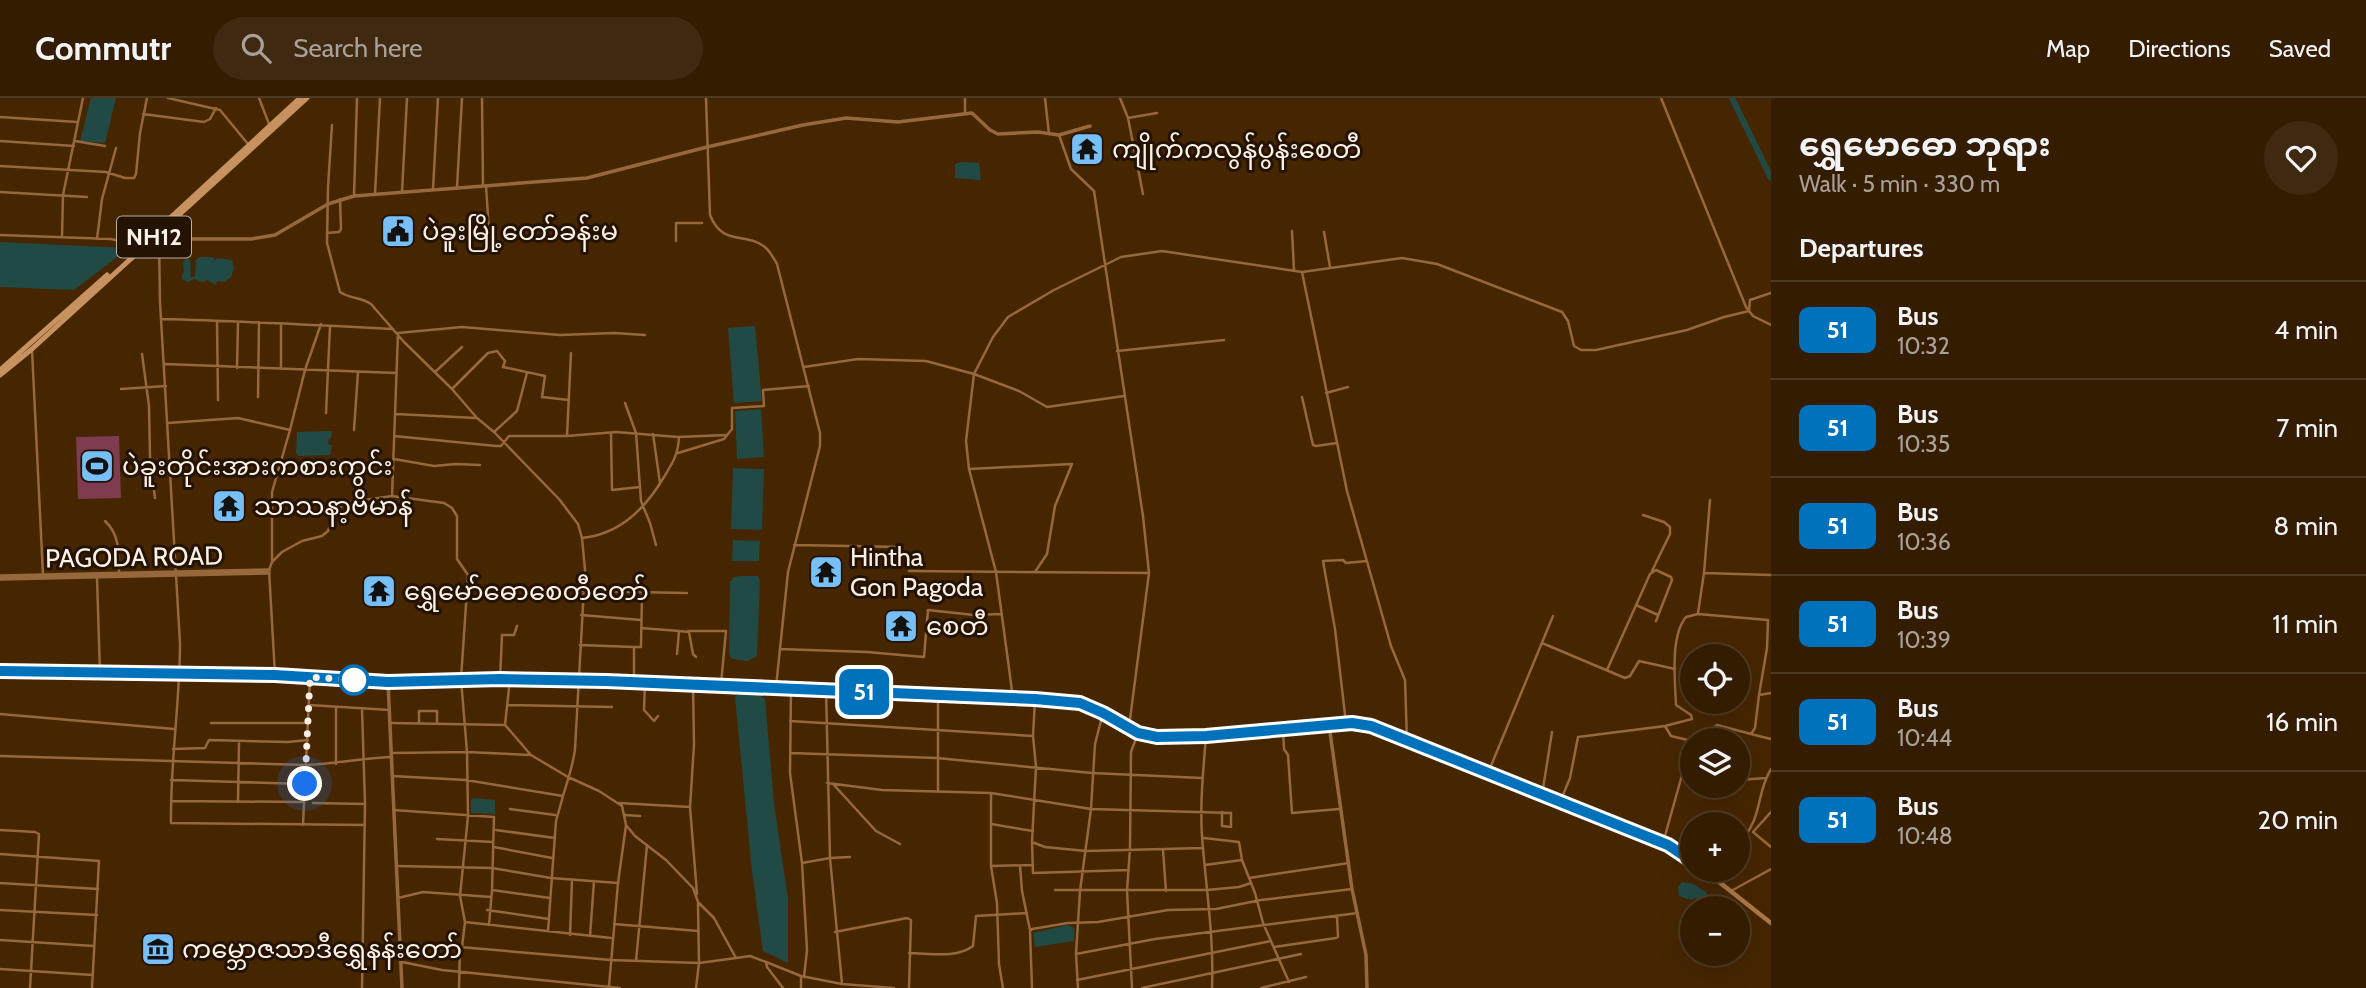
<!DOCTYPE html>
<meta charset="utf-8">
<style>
:root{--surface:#341c01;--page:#3f2910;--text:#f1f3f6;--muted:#a9a199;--line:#4e3a23}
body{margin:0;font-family:Cabin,"Noto Sans Myanmar",sans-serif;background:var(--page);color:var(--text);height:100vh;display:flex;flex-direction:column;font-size:26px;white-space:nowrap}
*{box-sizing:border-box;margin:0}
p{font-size:23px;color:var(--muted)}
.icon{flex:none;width:38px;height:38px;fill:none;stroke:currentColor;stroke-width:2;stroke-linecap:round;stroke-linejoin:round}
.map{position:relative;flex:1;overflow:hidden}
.panel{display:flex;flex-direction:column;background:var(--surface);width:595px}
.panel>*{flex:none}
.badge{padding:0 14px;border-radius:10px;font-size:24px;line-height:46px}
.controls{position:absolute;left:1680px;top:546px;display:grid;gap:14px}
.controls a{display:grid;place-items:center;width:70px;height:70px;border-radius:50%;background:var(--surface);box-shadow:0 7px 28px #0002,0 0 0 2px var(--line);font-size:35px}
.you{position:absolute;width:35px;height:35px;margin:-18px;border:5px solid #fff;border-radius:50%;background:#1a73e8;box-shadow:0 0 0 10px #1a73e833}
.map>.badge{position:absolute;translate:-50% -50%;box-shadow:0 0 0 4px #fff}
h2{padding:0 28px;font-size:26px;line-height:63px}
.round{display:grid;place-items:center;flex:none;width:74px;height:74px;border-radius:37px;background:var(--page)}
.summary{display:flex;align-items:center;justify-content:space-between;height:119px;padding:0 28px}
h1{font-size:33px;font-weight:700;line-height:52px}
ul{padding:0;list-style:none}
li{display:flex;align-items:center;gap:21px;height:98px;padding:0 28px;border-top:2px solid var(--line)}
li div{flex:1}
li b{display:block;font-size:26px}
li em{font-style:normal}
li .badge{min-width:77px;font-weight:700;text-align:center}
header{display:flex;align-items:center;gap:42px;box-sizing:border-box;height:98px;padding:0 35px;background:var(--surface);border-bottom:2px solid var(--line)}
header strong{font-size:33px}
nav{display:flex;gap:38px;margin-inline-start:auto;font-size:24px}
.search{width:490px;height:63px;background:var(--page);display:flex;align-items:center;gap:18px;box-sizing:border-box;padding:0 24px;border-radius:38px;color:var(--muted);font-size:26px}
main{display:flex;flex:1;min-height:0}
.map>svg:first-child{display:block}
.green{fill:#7f3b50}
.water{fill:#224a44}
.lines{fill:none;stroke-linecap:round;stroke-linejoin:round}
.river{stroke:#224a44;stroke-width:6}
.minor{stroke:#97683c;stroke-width:2.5}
.tertiary{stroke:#97683c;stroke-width:3.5}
.secondary{stroke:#aa784a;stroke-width:4.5}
.trunk{stroke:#c89260;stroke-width:5}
.line-casing{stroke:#fff;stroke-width:16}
.line{stroke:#0072bc;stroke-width:10}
.walk{stroke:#fcf1e8;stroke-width:7;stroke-dasharray:0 12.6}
.stop-dot{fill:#fff;stroke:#0072bc;stroke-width:3.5}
.labels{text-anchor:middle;stroke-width:6;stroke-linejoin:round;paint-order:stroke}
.shield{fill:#241202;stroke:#bbaea3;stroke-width:2}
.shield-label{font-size:24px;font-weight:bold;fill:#fcf1e8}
.poi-label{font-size:26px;fill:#fcf1e8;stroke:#241202;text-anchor:start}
.street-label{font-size:26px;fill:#fcf1e8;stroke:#241202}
</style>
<header>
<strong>Commutr</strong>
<div class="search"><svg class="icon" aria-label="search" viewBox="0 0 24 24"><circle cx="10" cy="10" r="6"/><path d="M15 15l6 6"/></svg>Search here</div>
<nav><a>Map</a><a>Directions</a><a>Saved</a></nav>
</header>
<main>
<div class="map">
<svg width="1771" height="890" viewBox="0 0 1771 890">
<rect width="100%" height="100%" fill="#462601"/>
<!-- green -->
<path class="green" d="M119,338L121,400L78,401L76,339Z"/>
<!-- water -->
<path class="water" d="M91,0H116L105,45L80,43Z
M962,64L979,65L981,82L955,80V66Z
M0,144L129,150L74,192L0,189Z
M199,159H213L215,163L217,160L232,162L234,170L231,179L225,184L218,183L215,187L208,182L203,184L193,181L189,184L181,181L184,174L183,163L184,164L187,160L190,162L191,180L195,178L196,162Z
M755,228L762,303L734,305L728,230Z
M761,311L764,359L737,361L735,313Z
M332,333L331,340L328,343L329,347H332L330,357L298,358L296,354L297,334Z
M733,370L764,371L762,432L731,431Z
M733,442L760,443L759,463H732Z
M741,478H758L760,483L757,558L748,563L732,561L729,556L730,484L734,479Z
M738,596L759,597L765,601L774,705L788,801V865L763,853L752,773L735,599Z
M473,700L495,702V716L471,715V702Z
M1682,784L1694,786L1708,796L1703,805L1695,800L1691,802L1679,798L1678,789Z
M1068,827L1074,830V843L1035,849L1033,835Z"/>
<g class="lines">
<!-- river -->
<path class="river" d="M1732,0L1771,80"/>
<!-- minor -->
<path class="minor" d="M168,0L220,12L248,46
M259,0L269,26
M482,0L483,87
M706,0L710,117C723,150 747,132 767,151C771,155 774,161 777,166L820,335V348L788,474L776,589
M1045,0L1049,36
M1120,0L1128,20L1143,96
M1661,0L1746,209L1753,218L1771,227
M965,15V0
M143,16L204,24L210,21L216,10
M0,19L77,24
M1128,20L1157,15
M332,27L328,89L327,145L340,194C350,201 361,199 371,206L404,244L452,291L477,320L494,334L559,401L578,426L582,440L585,472L575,651C573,668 568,681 563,698L466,682L392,678
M1059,37L1071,71L1094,93L1143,418L1149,475
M0,43L74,48
M75,43L105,48
M0,68L106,74L125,80H134L136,76L140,35L147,0
M486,88L490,148
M457,89L462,0
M433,91L438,0
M0,94L87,99
M402,94L407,0
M375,96L380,0
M354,98L357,0
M1292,133L1294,172
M1324,134L1330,169
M327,135L339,134L341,131L340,101
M0,137L111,141L145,148
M62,138L63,97L83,0
M97,141L102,101L116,50
M159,141L160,204L180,545C180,605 170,665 171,725L365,727
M676,143V125H702
M1302,174L1347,393L1391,548L1405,582L1407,643
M162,221C239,223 316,227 393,231
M217,223L218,302
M32,252L43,477
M1117,253L1224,242
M142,256L149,308L150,359L155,400
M165,266L396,275
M804,269L858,261L926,263L974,276L993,239L1008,219L1054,192L1121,159L1162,153L1302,174L1402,160L1437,166L1562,214L1568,223L1574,248L1581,252H1596L1687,232L1724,219L1749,213L1750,202L1771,195
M237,270L238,224
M281,271V227
M435,274L462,249
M121,291L166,288
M452,291L488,255L497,253L505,263L503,269L545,278L542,299L569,302
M1326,295L1348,289
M258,299L259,224
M1302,299L1313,347L1316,348L1337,345
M625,305L636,335L641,403L650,425L656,447
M326,315L330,228
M396,316L476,320
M168,325L238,320L290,332L272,394V462
M290,332L305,272L321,226
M354,332L358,274
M494,334L517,313L527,275
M611,335L612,392L640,389
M653,336L660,385
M394,338L496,348H501L509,338H567L616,334L678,339L726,337
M567,338L571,255
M678,355L724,341L732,331V310L764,308L763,292L809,288
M394,361L434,368L456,366L480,367
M969,371L1072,366L1055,408L1047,456L1035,474
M392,398L398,235L462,229L560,237L614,235L645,237
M1643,417L1664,424L1670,429V436L1652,473
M105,423C120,437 119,455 119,475
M582,440C620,436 645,411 664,379C673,364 678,357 679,339
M794,447L902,449
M909,473L1149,475L1129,629
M1704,475L1710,402
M97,480L100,575
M582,493L687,495
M1636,507L1658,517
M1698,515L1704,475L1771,477
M581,517L641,522
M641,530L679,533L677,556
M679,533L689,534L693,556L696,559
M688,533H726L721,586
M1542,545L1625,580L1630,578L1639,563L1675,571
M580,547L634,549
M780,551L867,554L924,559L928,512L974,517L1001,516
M1607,572L1650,476L1656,472L1671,479L1672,482L1656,523
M275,577L269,472L272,464L282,454L302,443L322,438L328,433L333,418L344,405L392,398L444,405L452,410L457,418V461L468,477L461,581L467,654L468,718L460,798L465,824L462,849
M500,581L502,537H514L517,528
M634,584V549H641L642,496
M645,584L644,612L654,623L658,618
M693,586L694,647L690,709L697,796
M791,591L790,675L802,765
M826,592L830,760L842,886
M938,597V692
M1013,600L996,474L969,371L966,343L974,276L1019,293L1047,309L1124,298
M1035,602L1033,638L1036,669L1032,744L1033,775L1128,772
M309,607L390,612
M508,607L612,609
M0,616L174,631
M790,623L1033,638
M211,625H308
M391,625L505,627L531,657L568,679L599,693L622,708L626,727L635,738L666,762L693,790L698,804L714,820L736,860L750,858L766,864L767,869L783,890
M419,625V613H437V624
M1346,625L1335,531L1323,463L1343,462L1346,465L1367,463
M505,627L510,581
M1665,628L1671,638L1692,643
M1283,631L1284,651L1288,657L1292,715L1339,711
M1751,636L1771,641
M1206,638C1203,675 1199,713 1203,750C1207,797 1214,843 1212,890
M1701,642L1717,627L1751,636L1755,630L1759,597L1771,595
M173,651L205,650L209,642L288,644L308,642
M392,655L467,654L531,657
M790,655L937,660L1092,675L1202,680
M0,658L306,667C335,666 362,660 391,659
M336,666V610
M1488,675L1553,518
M1682,677L1692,679
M171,682L304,686
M1738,682L1766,680
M827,685L882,692L991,695L1091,711L1231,715V729L1222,728V714
M833,686L876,733L900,746
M991,695V768L1032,767
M1542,697L1552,634
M171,703L304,704
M238,704L239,645
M1560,704L1570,680L1578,639L1665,628L1692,621L1691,617L1676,607C1675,583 1670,538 1686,519L1698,516L1768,522L1767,550L1759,597
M313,705L365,706
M619,705L690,709
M510,711L555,717
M393,712L494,719L492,792
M1771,714L1753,734L1771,749
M625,717L640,718
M991,726L1033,733
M303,727L310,580
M0,732L35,734L39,736L30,890
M496,732L555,740
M1204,740L1239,744L1242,762L1255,795L1263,825L1289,884
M437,741L493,744
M1032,744L1045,749L1086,753L1203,750
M1663,745L1682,677L1692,659
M1738,746C1764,720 1755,697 1771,671
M494,749L552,760
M1163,752L1166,793
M0,756L99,763L92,890
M1205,767L1242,762
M396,768L492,770L551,780L618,785
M991,768L997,805L999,866L1003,890
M1020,768L1022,793L1030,832
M1249,780L1349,765
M0,785L98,791
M1055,792H1207L1239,789L1251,785
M1731,793L1771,771
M398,800L423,794L491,799
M0,812L97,817
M487,812L549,821
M465,824L611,840
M614,826L698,833
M489,827L492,792L550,800
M548,833L556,723L563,698
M835,834L907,820L911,822L909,890
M570,837L572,782
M590,838L594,783
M0,842L94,848
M401,848L460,849L611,862L699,865L736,860
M1274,849L1336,840L1338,839L1337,818
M295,854L331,855
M909,855C929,855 956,861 973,848L976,818L1027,815
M1076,856L1155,841L1358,815
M636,863L647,747
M402,864L442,872L620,890
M766,864L801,878L842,886L894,890
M0,871L93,877
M804,879L807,852L802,765L830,760L850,759
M1077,882L1271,843
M609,888L618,785L626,727
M362,890L365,706L362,611
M459,890L460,849
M696,890L699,865L698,806
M801,890V879
M1032,890L1030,833L1032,831L1068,825L1098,824L1168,812L1216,811L1261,802L1352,791
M1078,890L1076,856L1080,793L1091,711L1095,646L1103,615
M1132,890L1127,793L1130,750L1131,654L1138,635
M1142,890L1301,856
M1261,890L1306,879"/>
<!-- tertiary -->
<path class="tertiary" d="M154,141H251L275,137L328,106L354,98L587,80L707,49L803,27L846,20L898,24L972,15L990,32L998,36L1038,34L1059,37L1090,28
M0,478L269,472
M0,481L269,475
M388,584L402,890
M1329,627L1352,791L1366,857L1367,890"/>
<!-- secondary -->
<path class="secondary" d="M0,573L275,577L388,584L500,581L579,582L1013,600L1080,605L1103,615L1138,635L1157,639L1206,638L1352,625L1371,628L1669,747L1692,763
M1704,772L1771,825"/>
<!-- trunk -->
<path class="trunk" d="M143,145L300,0
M0,272L107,177
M0,277L32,251L307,0"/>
</g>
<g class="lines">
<!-- line casing -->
<g class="line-casing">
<path id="line" d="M0,573L275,577L388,584L500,581L606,583L1035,601L1080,605L1103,615L1138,635L1157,639L1206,638L1352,625L1371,628L1668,747L1692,763"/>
</g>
<!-- line -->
<use href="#line" class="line"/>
<!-- walk -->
<path class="walk" d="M305,686L310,579L365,583L354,582"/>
</g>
<!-- icons -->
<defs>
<g id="temple-square" transform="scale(1.75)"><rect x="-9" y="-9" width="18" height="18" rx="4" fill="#77bff7" stroke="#241202"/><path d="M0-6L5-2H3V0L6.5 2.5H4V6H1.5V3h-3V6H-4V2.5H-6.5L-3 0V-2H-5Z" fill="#111"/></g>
<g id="civic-square" transform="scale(1.75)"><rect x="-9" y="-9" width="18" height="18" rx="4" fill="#77bff7" stroke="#241202"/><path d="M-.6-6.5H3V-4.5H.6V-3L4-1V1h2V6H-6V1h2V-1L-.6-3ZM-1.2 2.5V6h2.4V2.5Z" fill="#111"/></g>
<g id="stadium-square" transform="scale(1.75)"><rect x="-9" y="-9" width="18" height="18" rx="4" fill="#77bff7" stroke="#241202"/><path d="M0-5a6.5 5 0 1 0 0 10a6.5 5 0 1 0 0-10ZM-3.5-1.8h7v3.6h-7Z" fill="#111"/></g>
<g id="museum-square" transform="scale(1.75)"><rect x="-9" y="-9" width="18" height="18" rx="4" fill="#77bff7" stroke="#241202"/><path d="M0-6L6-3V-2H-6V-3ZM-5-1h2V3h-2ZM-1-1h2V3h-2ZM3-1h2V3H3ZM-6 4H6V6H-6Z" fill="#111"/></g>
</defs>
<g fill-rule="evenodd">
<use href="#temple-square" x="1087" y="51"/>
<use href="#civic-square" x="398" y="133"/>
<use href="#stadium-square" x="97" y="368"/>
<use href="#temple-square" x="229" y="408"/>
<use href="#temple-square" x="826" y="474"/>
<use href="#temple-square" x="379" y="493"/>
<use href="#temple-square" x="901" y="528"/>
<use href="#museum-square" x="158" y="851"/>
</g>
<!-- markers -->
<circle class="stop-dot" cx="354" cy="582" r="14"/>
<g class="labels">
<!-- shield labels -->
<rect class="shield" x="117" y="118.5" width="74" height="41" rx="5"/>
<g class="shield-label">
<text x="154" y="147">NH12</text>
</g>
<!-- poi labels -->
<g class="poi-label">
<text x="1112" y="60">ကျိုက်ကလွန်ပွန်းစေတီ</text>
<text x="422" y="142">ပဲခူးမြို့တော်ခန်းမ</text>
<text x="122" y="377">ပဲခူးတိုင်းအားကစားကွင်း</text>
<text x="254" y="417">သာသနာ့ဗိမာန်</text>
<text x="850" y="468">Hintha<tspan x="850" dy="30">Gon Pagoda</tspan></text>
<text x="404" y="502">ရွှေမော်ဓောစေတီတော်</text>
<text x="926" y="537">စေတီ</text>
<text x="182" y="860">ကမ္ဘောဇသာဒီရွှေနန်းတော်</text>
</g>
<!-- street labels -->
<g class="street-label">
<text transform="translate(134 459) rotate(-1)" y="9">PAGODA ROAD</text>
</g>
</g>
</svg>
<div class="controls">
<a><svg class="icon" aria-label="locate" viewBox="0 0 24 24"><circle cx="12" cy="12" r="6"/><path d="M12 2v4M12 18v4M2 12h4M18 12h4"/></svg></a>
<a><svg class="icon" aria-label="layers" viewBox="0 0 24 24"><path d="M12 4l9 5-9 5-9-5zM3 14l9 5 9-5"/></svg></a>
<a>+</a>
<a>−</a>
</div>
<div class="you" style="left:305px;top:686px"></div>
<b class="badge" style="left:864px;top:594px;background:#0072bc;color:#fff">51</b>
</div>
<section class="panel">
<div class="summary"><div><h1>ရွှေမောဓော ဘုရား</h1><p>Walk · 5 min · 330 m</p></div><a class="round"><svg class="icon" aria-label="heart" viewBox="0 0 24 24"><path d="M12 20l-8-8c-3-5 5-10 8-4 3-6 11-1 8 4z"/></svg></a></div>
<h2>Departures</h2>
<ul>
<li><span class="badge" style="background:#0072bc;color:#fff">51</span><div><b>Bus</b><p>10:32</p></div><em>4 min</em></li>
<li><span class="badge" style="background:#0072bc;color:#fff">51</span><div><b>Bus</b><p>10:35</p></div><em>7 min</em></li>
<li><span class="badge" style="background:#0072bc;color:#fff">51</span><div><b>Bus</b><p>10:36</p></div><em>8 min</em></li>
<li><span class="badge" style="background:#0072bc;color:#fff">51</span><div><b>Bus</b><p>10:39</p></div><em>11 min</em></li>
<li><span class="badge" style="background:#0072bc;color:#fff">51</span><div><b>Bus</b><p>10:44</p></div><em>16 min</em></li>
<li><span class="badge" style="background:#0072bc;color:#fff">51</span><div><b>Bus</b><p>10:48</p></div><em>20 min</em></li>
</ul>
</section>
</main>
